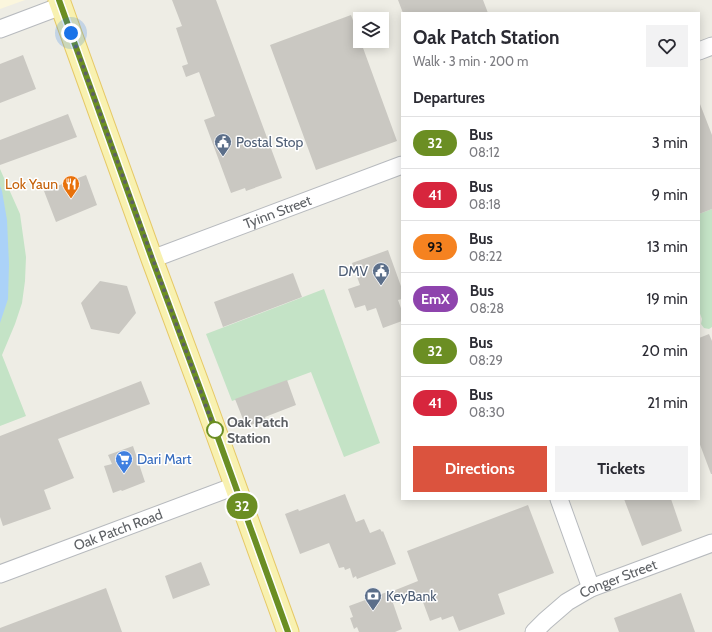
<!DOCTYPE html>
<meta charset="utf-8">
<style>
:root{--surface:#fff;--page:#f2f2f3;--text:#2b2b33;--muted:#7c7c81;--line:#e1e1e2;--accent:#db533e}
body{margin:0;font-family:Cabin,sans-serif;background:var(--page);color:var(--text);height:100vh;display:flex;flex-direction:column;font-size:15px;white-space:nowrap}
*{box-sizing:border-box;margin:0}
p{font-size:13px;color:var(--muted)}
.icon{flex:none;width:22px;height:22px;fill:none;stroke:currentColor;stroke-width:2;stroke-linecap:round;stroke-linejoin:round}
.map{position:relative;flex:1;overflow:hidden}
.details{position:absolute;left:401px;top:12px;width:299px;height:488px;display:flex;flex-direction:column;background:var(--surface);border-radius:0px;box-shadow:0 2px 10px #0003}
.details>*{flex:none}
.badge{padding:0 8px;border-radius:13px;font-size:14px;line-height:26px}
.fabs{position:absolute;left:353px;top:12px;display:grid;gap:8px}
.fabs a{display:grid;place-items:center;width:36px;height:36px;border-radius:0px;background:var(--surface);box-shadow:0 2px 10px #0003;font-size:20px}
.you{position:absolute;width:20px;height:20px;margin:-10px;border:3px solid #fff;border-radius:50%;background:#1a73e8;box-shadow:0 0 0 6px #1a73e833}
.map>.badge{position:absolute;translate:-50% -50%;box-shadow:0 0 0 2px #fff}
h2{padding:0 12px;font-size:15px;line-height:36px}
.round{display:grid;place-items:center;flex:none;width:42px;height:42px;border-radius:0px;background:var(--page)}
.headline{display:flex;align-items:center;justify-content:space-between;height:68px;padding:0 12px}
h1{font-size:19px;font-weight:700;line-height:30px}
.primary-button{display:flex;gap:8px;margin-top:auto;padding:8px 12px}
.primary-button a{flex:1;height:46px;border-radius:0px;background:var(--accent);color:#fff;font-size:16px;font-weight:700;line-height:46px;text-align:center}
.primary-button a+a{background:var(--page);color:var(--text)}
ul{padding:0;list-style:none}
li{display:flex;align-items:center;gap:12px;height:52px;padding:0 12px;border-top:1px solid var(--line)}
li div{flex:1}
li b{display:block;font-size:15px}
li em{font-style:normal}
li .badge{min-width:44px;font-weight:700;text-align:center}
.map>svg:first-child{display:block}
.commercial{fill:#fbf6dd}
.green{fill:#c4e3c6}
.water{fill:#abd2f8}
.building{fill:#cac8c2}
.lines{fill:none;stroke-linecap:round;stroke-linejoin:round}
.minor-casing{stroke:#b7babe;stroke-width:19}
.major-casing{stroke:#e6c967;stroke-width:23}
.minor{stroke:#fff;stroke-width:17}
.major{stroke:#f8f1b0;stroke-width:21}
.line-casing{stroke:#fff;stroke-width:9}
.line{stroke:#6b8e23;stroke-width:6}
.walk{stroke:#5d6064;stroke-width:4;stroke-dasharray:0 7.2}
.stop-dot{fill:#fff;stroke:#6b8e23;stroke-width:2}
.labels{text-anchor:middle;stroke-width:3;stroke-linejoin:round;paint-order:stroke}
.service-label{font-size:14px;fill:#4e5e75;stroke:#fff;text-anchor:start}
.food-label{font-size:14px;fill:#c56008;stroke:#fff;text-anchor:end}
.street-label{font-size:14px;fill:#5d6064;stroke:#fff}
.stop-label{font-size:14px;font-weight:bold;fill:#5d6064;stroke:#fff;text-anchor:start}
.shop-label{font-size:14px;fill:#366cbe;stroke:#fff;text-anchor:start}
</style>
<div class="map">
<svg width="712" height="632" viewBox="0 0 712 632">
<rect width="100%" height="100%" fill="#eeede5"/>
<!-- commercial -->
<path class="commercial" d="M0,0H25L0,9Z"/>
<!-- green -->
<path class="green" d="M0,169L20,214L26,257L25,281L22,303L15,324L2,355L26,416L0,426Z
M712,209V327L709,329L704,328L701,324L702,319L699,311V214Z
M324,289L380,443L344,457L311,372L232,401L206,334Z"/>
<!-- water -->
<path class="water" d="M0,186L2,191L7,220L9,264L8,299L0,323Z"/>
<!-- building -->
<path class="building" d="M172,0H216L282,178L246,191L245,188L231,193L204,120L215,116L199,72L186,77L182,66L188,64L176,28L182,26Z
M398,0H483L488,13H403Z
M351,15L397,141L316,170L270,45Z
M23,55L36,89L0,103V64Z
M699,104H700L712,135V209L699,214Z
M68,114L77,137L0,165V140Z
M86,175L97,205L56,222L44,191Z
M388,250L402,289V299L398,300L402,311V321L383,328L376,308L367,311L365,305L355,308L348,289L360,285L352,263Z
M293,273L302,297L223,327L214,302Z
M100,281L127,286L136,313L119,334L91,329L81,303Z
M709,334L712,341V474H711L699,442V338Z
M287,380L296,405L265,417L266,419L246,427L235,399Z
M141,381L150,404L58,439L74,478L44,490L51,509L3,526L0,517V436Z
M133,446L145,482L122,491L121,490L113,493L104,466L112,464L108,455Z
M345,494L356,522L364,519L370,533L380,529L382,532L383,531L396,564L357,579L356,576L353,578L350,568L345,570L344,567L339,568L329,543L300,554L285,514L298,509L299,511Z
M624,499H671L682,531L642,546Z
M528,505L554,573L498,594L505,614L459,631L453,616L442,620L441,617L430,621L420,594L393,603L402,629L395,632H359L357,627L354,629L350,618L353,617L349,606L387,592L388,593L418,581L407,551Z
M201,562L210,585L173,599L165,576Z
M106,588L122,632H0V628Z
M681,593L695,632H619L614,618Z"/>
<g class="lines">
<!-- minor casing -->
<g class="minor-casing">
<g id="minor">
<path d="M0,29L61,6"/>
<path d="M699,51L712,46"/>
<path id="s1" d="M152,259L402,165"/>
<path d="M559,499L591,588"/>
<path id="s2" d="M0,574L235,486"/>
<path id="s3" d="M534,632L545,621L567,602L591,588L712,543"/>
</g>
</g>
<!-- major casing -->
<g class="major-casing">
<path id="major" d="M59,0L152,259L204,399L288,632"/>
</g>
<!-- minor -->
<use href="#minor" class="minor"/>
<!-- major -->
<use href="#major" class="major"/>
</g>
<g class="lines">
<!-- line casing -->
<g class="line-casing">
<path id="line" d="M59,0L152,259L204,399L288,632"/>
</g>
<!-- line -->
<use href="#line" class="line"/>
<!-- walk -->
<path class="walk" d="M71,33L215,431V430"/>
</g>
<!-- icons -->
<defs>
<g id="civic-pin" transform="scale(0.9)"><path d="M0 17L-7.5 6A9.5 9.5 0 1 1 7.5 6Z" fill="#5c6f8a" stroke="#fff"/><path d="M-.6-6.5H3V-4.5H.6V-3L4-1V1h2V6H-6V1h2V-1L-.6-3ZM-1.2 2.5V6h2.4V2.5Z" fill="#fff"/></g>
<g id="restaurant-pin" transform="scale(0.9)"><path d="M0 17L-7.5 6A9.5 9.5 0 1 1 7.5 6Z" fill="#e8710a" stroke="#fff"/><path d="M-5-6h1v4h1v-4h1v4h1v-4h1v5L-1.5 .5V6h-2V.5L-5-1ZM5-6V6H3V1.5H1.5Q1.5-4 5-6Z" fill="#fff"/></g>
<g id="supermarket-pin" transform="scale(0.9)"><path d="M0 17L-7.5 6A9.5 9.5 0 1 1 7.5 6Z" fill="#3f7fe0" stroke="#fff"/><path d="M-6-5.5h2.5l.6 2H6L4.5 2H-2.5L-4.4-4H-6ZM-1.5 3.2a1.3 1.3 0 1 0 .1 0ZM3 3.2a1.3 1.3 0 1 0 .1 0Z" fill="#fff"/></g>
<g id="bank-pin" transform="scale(0.9)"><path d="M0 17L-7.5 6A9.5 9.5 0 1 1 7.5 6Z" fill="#5c6f8a" stroke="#fff"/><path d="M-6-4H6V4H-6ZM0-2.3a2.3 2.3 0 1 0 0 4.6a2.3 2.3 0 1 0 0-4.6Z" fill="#fff"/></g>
</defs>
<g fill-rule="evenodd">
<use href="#civic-pin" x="223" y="142"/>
<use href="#restaurant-pin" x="71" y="184"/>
<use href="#civic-pin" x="381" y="271"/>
<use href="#supermarket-pin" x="124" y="459"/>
<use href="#bank-pin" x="373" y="596"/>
</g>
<!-- markers -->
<circle class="stop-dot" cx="215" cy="430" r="8"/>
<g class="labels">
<!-- service labels -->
<g class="service-label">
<text x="236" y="147">Postal Stop</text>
<text x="368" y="276" text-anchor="end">DMV</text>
<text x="386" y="601">KeyBank</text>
</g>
<!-- food labels -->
<g class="food-label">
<text x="58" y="189">Lok Yaun</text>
</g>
<!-- street labels -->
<g class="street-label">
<text dy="5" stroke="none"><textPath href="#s1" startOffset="134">Tyinn Street</textPath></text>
<text dy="5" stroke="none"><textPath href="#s2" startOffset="126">Oak Patch Road</textPath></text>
<text dy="5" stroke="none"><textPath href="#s3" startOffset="101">Conger Street</textPath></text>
</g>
<!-- stop labels -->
<g class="stop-label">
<text x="227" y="427">Oak Patch<tspan x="227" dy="16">Station</tspan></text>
</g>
<!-- shop labels -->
<g class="shop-label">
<text x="137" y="464">Dari Mart</text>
</g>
</g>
</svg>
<div class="fabs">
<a><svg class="icon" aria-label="layers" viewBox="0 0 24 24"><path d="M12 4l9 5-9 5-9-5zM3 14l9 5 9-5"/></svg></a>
</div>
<div class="you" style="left:71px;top:33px"></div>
<b class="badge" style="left:242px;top:506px;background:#6b8e23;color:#fff">32</b>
<section class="details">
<div class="headline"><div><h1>Oak Patch Station</h1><p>Walk · 3 min · 200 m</p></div><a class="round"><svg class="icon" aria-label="heart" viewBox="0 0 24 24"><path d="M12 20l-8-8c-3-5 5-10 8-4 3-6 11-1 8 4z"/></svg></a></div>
<h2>Departures</h2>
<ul>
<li><span class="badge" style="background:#6b8e23;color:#fff">32</span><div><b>Bus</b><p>08:12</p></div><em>3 min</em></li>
<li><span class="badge" style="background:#d7263d;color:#fff">41</span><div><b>Bus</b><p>08:18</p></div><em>9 min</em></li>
<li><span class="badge" style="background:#f58220;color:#111">93</span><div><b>Bus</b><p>08:22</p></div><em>13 min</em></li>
<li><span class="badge" style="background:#8e44ad;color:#fff">EmX</span><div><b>Bus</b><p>08:28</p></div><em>19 min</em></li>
<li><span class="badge" style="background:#6b8e23;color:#fff">32</span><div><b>Bus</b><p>08:29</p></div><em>20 min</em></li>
<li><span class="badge" style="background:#d7263d;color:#fff">41</span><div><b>Bus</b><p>08:30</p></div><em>21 min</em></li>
</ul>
<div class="primary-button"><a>Directions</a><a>Tickets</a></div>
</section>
</div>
